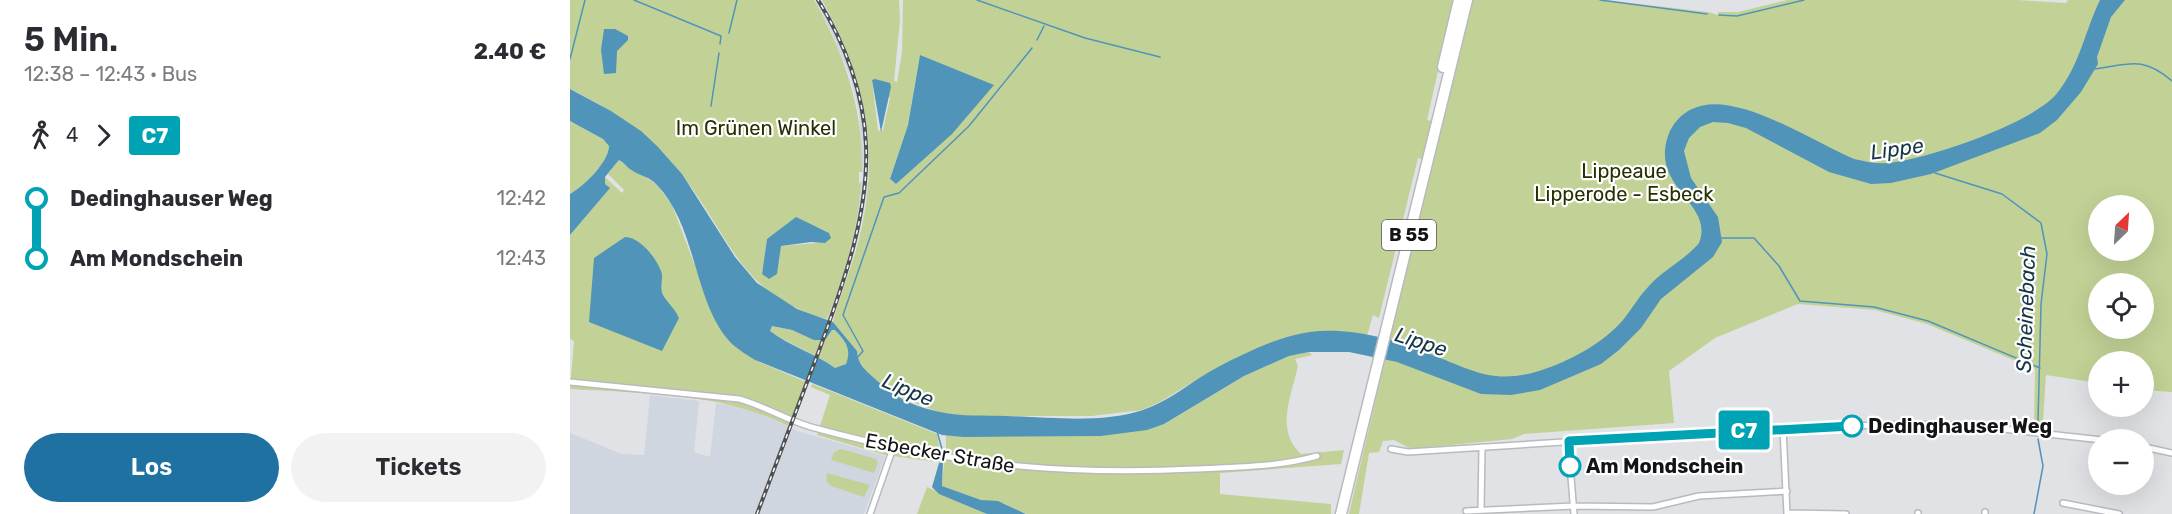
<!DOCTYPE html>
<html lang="de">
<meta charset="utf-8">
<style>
:root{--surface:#fff;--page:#f2f2f3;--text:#2b2b33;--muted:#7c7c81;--accent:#1e71a1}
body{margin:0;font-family:Rubik,sans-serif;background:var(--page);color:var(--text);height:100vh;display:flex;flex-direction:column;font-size:22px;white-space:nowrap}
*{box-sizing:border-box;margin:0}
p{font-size:20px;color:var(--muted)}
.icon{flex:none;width:33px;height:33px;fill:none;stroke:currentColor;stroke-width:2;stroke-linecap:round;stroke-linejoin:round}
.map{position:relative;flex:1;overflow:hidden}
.drawer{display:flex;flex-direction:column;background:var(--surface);width:570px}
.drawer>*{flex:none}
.badge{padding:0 12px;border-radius:4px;font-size:21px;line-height:39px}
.needle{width:39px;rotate:25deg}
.tools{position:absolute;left:1518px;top:195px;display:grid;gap:12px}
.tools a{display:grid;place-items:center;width:66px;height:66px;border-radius:50%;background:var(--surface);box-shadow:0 6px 24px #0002;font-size:30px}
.map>.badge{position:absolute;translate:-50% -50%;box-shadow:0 0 0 3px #fff}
.legs{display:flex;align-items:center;gap:9px;height:66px;padding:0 24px;font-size:20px}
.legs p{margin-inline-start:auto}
.overview{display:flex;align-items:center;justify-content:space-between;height:102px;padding:0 24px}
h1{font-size:33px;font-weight:600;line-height:45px}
.cta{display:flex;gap:12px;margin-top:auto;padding:12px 24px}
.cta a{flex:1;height:69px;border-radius:36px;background:var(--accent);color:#fff;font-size:24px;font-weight:600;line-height:69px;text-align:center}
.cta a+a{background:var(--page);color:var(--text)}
ul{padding:0 24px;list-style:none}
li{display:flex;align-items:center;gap:21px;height:60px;font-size:22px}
li i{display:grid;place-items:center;width:9px;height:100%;margin:0 8px;background:currentColor}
li i::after{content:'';width:15px;height:15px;margin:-8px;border:4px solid;border-radius:50%;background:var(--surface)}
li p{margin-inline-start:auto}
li:first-child i{background:linear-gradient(#0000 50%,currentColor 0)}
li:last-child i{background:linear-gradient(currentColor 50%,#0000 0)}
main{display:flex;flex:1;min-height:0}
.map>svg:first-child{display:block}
.built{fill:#d0d6e0}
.green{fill:#c2d296;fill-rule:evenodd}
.water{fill:#5094ba;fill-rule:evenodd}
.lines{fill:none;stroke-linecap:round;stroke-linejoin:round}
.stream{stroke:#5094ba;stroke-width:1.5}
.street-casing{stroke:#b8babe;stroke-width:8}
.highway-casing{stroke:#b8babe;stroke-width:13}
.street{stroke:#fff;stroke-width:5}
.highway{stroke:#fff;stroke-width:10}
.rail-casing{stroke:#4f5052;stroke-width:4}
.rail{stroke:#fff;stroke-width:1.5;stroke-dasharray:4.5;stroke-linecap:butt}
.line-1-casing{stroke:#fff;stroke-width:14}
.line-1{stroke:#00a3b4;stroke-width:9}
.stop-1-dot{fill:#fff;stroke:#00a3b4;stroke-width:3}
.labels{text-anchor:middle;stroke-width:4.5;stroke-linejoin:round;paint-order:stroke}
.shield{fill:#fff;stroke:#5a5a5b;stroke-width:1.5}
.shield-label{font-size:18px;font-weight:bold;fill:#131415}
.park-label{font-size:20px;fill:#273000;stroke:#fff}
.stop-label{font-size:20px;font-weight:bold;fill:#131415;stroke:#fff;text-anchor:start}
.street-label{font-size:20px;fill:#131415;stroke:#fff}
.water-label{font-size:21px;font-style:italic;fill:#173748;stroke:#fff}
</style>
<main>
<section class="drawer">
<div class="overview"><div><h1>5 Min.</h1><p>12:38 – 12:43 · Bus</p></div><b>2.40 €</b></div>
<div class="legs"><svg class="icon" aria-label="walk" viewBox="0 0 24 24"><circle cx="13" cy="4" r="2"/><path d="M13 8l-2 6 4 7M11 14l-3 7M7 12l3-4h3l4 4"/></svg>4<svg class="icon" aria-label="forward" viewBox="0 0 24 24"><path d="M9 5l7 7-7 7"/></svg><b class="badge" style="background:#00a3b4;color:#fff">C7</b></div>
<ul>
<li><i style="color:#00a3b4"></i><b>Dedinghauser Weg</b><p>12:42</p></li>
<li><i style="color:#00a3b4"></i><b>Am Mondschein</b><p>12:43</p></li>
</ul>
<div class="cta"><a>Los</a><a>Tickets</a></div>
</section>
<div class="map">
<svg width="1602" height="514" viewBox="0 0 1602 514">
<rect width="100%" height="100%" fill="#e0e2e6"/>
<!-- built -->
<path class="built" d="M244,0L253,2L279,51L287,74L296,110L299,173L292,172L289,111L280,76L261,31Z
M291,181L299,182L289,236L264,318L259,315L283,234Z
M80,395L129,401L124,452L140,457L146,403L180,409L228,431L315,456L294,514H0V433L52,454L74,455Z"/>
<!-- green -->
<path class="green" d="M0,0H244C275,55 293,108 292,172H289V184L291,181C289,227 274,277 257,319C170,296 161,237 112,175C82,136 43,110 0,89ZM247,227L259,233L247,243L210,246L209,262L192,273L197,239Z
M252,0H329L330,20L324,81L327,82L332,52L333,0H884L857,120L871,123L902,0H1033L1138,12L1148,15V12H1168L1217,0H1447L1496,3L1498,0H1602V392L1574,390V362H1528V383L1476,375L1473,422H1464L1465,369L1357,324L1305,310L1228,304L1145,338L1099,371L1104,423L954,434L942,439L841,449L824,440L813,441L809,452L799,453L789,514H779L861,161L848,158L809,318L803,315L797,336L768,332L711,339L639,372L590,402L572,410L522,416H397L371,413L319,393L296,371L287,358V351L263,322C270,294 282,267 289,239C311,151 296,78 252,0ZM349,59L396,118L326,184L320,179L338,125ZM302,80L320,98L313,130L308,131ZM1528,206H1574V250H1528ZM1528,284H1574V328H1528Z
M0,121L33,139L39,146C39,162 13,187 0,194Z
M49,160L86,184L102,205L138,300L185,360L236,382L218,426C153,393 72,393 0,389L4,341L0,339V235L39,188L35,184V177L52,193L54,190L38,174Z
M202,326L222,330L245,340L265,329C275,341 282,348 276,364L265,368C245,353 221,346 200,331Z
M739,352L742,355L725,359L728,366C721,397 705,430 731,454L774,450L771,464L650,473V494L761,504V514H457L433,503L411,500L372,486L374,463L315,455L247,435L260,395L241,387L242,384L245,385L367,434L370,450L376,451V435L531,436L594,424L674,376L719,356Z
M271,449L306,459L308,463L304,473L261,460L264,452Z
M257,473L300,485L294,497L261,486L256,481Z
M357,487L417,514H347Z"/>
<!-- water -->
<path class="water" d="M1530,0H1555L1541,17L1527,57L1528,64L1511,92L1487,120L1470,133L1361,174L1321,183L1301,184L1259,172L1176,128L1158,123L1143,122L1130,127L1119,138L1114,151L1121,178L1148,217L1152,242L1143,257L1091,299L1071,328L1049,350L1031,364L970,390L941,395L911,394L827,362L779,352H739L719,356L674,376L594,424L577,430L531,436L394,437L372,435L185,360C177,355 169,350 162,344C123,304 128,228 87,185C80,177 71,176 63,171C57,168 55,163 49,160L35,177V184L40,188L0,235V194C13,187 39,162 39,146L33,139L0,121V89L41,111L71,131L87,146L112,174L165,257L187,283L227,309L263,322L287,351C287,363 296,371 304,378C325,397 341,406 370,412C392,417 414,415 436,416C479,417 531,424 573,410C597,402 617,385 639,372C669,356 705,337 740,332C779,327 824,339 860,354C902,370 923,385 969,371C1000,361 1032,344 1053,320C1062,309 1069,296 1079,286C1094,269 1115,260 1129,243C1145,203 1080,188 1098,136C1102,124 1111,114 1122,109C1164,88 1243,142 1284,159C1298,162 1310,165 1325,162C1362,157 1466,122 1488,92C1510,64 1515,31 1530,0ZM202,326L222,330L244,340H255L262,330H265C275,341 282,348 276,364L265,368C245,353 221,347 200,331Z
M34,29H45L58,36V40L47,51L46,73L34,74L31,50Z
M350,55L424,85L382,134L326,184L320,179L338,125Z
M305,79L320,83L321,87L311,132L302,80Z
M226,217L259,233L261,238L255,243L241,242L211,246L207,274L199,279L192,274L197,239Z
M55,237C70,237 86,258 91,271C94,278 89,287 93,295C97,302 105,309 109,318L92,351L19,322L24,258Z
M373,462L372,486L411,500L428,501L456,514H417L369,494L362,487L369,463Z"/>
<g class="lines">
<!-- stream -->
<path class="stream" d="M64,0L151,36L150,44
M407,0L515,38L590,57
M1030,0L1137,14
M1149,15L1167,16L1234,0
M159,33L167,0
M467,40L474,26
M0,59L15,0
M1525,69C1560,64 1573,56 1602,81
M141,106L149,53
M1365,173L1432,194L1471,223L1477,254L1471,304L1468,421
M1151,238H1184L1209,266L1230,301L1304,307L1358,321L1470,368
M287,358L293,351L273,315L314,197L329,193L399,126L462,48
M367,431L373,453
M1464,514L1473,466L1468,439"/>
<!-- street casing -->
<g class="street-casing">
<path id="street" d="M0,382L169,399C195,406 216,420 241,427C372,463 489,476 625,469C665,467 709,467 747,456
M1213,428L1217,514
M998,441L1004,514
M1574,447L1602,453
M821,449L838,452L1213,428L1345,424L1407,426L1532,440
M1493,503L1549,514
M911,510L912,447
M896,511L1004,506L1083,507L1129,496L1217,491
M1217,513L1276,514
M1348,513V514
M300,514L323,448
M1415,514V512"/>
</g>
<!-- highway casing -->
<g class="highway-casing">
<path id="highway" d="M873,67L889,0
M771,514L897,0"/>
</g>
<!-- street -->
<use href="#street" class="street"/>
<!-- highway -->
<use href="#highway" class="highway"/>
<!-- rail casing -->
<g class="rail-casing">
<path id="rail" d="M187,514C208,459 229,404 250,348C273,284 299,215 296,145C294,94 275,43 248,0"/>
</g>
<!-- rail -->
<use href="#rail" class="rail"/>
</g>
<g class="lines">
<!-- line-1 casing -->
<g class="line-1-casing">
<path id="line-1" d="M1000,466L999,441L1282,426"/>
</g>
<!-- line-1 -->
<use href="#line-1" class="line-1"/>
</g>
<!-- markers -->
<g class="stop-1-dot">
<circle cx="1282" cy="426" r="10"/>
<circle cx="1000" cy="466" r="10"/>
</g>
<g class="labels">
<!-- shield labels -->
<rect class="shield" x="812" y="220" width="54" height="30" rx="4.5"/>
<g class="shield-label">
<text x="839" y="241">B 55</text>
</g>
<!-- park labels -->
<g class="park-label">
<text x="186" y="135">Im Grünen Winkel</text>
<text x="1054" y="178">Lippeaue<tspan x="1054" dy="23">Lipperode - Esbeck</tspan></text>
</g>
<!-- stop labels -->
<g class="stop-label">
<text x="1298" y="433">Dedinghauser Weg</text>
<text x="1016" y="473">Am Mondschein</text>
</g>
<!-- street labels -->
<g class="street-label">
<text transform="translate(370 453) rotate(10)" y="7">Esbecker Straße</text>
</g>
<!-- water labels -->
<g class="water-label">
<text transform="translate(1327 149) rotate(-8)" y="7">Lippe</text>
<text transform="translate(1456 309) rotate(-88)" y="7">Scheinebach</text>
<text transform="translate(851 342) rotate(18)" y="7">Lippe</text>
<text transform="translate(338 390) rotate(23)" y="7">Lippe</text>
</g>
</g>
</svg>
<div class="tools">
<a><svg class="needle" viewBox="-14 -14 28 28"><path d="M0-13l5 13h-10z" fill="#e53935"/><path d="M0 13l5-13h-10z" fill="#7c7c81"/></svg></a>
<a><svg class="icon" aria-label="locate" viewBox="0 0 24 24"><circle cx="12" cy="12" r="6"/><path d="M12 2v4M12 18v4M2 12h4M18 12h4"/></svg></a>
<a>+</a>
<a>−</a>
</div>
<b class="badge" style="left:1174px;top:430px;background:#00a3b4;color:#fff">C7</b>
</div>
</main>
